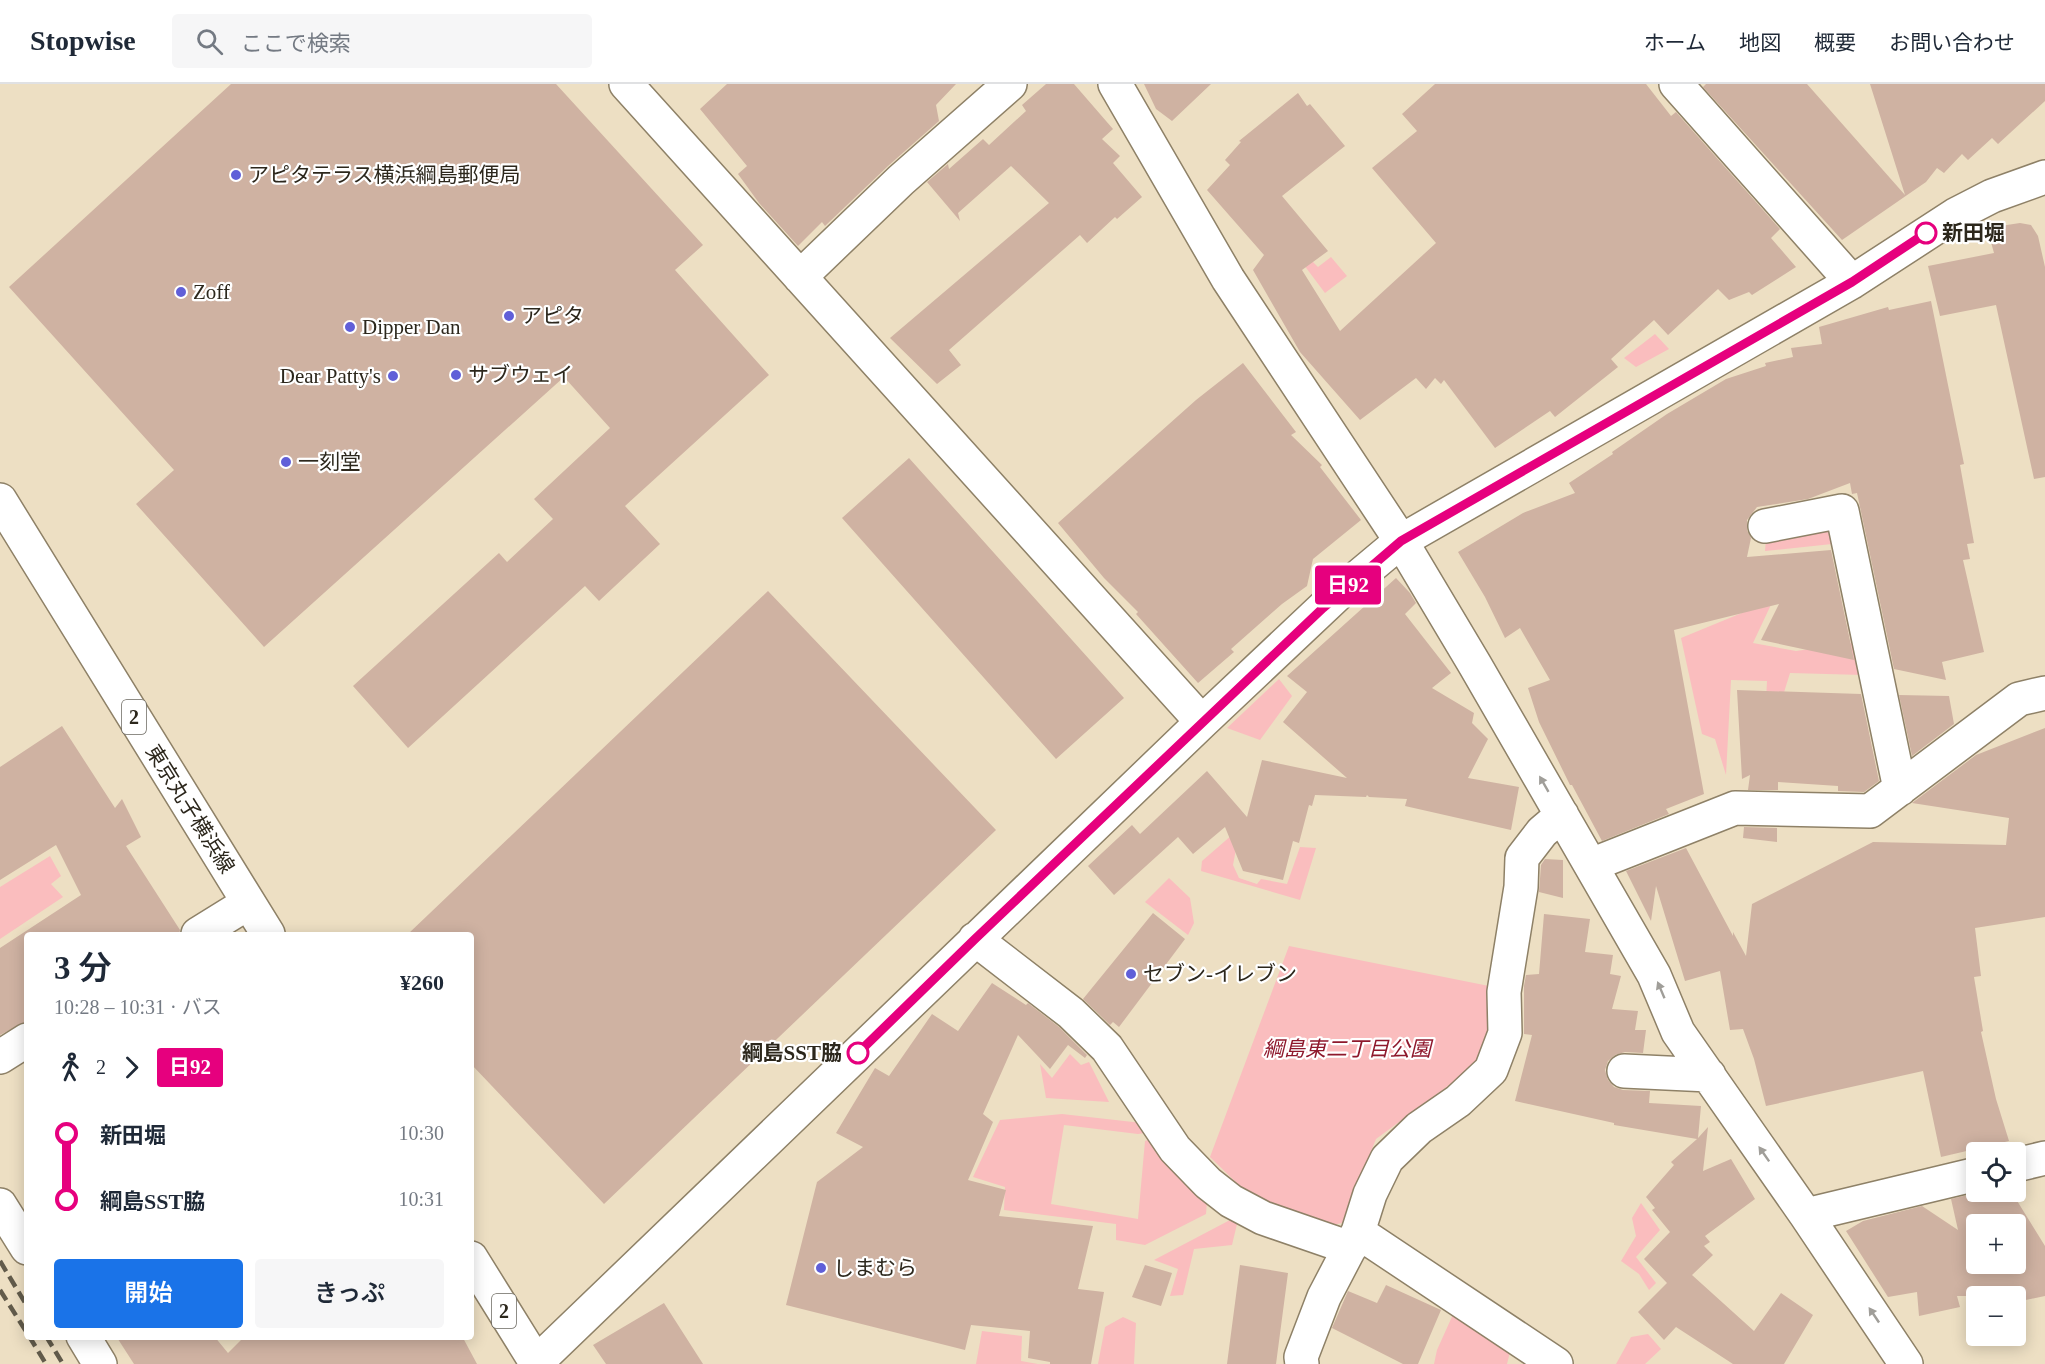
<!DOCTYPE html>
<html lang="ja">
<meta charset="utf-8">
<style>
:root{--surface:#fff;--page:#f6f6f7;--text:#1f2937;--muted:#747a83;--line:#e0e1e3;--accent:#1a73e8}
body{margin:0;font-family:"Times New Roman","Noto Sans JP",serif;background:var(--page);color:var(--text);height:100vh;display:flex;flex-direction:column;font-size:22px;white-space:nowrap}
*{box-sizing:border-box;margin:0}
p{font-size:20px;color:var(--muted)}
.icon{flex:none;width:33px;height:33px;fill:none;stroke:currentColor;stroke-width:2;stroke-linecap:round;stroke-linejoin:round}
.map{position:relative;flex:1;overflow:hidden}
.details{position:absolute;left:24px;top:848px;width:450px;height:408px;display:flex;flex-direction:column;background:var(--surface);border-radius:6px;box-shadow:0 3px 15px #0003}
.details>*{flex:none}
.badge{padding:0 12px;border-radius:4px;font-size:21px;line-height:39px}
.fabs{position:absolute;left:1966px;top:1058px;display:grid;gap:12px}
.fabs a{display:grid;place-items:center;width:60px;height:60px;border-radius:6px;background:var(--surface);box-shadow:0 3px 15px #0003;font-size:30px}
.map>.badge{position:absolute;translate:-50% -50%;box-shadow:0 0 0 3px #fff}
.legs{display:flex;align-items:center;gap:9px;height:66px;padding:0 30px;font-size:20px}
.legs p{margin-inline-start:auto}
.headline{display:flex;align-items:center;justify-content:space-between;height:102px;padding:0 30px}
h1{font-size:33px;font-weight:600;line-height:45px}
.button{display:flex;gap:12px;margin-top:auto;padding:12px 30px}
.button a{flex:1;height:69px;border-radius:6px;background:var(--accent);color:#fff;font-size:24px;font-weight:600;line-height:69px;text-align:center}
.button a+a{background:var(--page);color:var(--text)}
ul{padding:0 30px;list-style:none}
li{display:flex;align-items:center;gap:21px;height:66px;font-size:22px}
li i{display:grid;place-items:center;width:9px;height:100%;margin:0 8px;background:currentColor}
li i::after{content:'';width:15px;height:15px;margin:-8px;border:4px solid;border-radius:50%;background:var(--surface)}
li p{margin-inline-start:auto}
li:first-child i{background:linear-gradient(#0000 50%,currentColor 0)}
li:last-child i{background:linear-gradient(currentColor 50%,#0000 0)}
header{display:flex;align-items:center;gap:36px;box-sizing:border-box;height:84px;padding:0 30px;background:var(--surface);border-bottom:2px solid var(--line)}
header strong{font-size:28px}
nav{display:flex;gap:33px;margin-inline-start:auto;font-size:21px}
.search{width:420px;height:54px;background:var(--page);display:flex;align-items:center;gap:15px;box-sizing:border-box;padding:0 21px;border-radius:6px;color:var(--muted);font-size:22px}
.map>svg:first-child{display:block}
.green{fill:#fabdbe}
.building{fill:#cfb2a2;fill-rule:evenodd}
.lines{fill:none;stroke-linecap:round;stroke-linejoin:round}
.minor-casing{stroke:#8e8167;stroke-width:36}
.major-casing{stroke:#8e8167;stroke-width:36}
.minor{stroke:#fff;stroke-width:33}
.major{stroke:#fff;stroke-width:33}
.rail{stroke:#625b4b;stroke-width:4.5;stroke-dasharray:12 6;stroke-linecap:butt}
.oneway{fill:#a09e99}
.line-1-casing{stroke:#fff;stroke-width:14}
.line-1{stroke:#e6007e;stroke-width:9}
.poi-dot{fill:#605fd8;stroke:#fff;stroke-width:2}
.stop-1-dot{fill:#fff;stroke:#e6007e;stroke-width:3}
.labels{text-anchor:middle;stroke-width:4.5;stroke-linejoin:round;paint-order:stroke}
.shield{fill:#fff;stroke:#6b6860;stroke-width:1.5}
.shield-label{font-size:20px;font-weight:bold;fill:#2c271c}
.poi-label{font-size:21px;fill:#2c271c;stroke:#fff;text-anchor:start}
.stop-label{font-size:21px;font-weight:bold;fill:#2c271c;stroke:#fff;text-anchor:start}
.street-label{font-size:21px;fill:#2c271c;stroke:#fff}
.park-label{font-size:21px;font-style:italic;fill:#8e182c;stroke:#fff}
</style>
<header>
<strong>Stopwise</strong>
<div class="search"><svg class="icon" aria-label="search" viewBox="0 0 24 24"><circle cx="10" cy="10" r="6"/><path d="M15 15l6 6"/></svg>ここで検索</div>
<nav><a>ホーム</a><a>地図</a><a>概要</a><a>お問い合わせ</a></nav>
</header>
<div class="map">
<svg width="2045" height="1280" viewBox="0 0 2045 1280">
<rect width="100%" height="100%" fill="#eddfc3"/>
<!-- green -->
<path class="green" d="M1304,169L1318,183L1331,173L1347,192L1325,209L1298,173Z
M1655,250L1669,265L1636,283L1624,274Z
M1836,444L1863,591L1790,589L1781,618L1766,616L1767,597L1731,596L1726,691L1715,655L1702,650L1681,554L1749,526L1776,510L1753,559L1796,567L1851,559L1832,460L1765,467L1766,455Z
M1279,595L1292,612L1260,656L1227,644Z
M1240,744L1233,781L1239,794L1257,800L1261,795L1287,800L1300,763L1316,764L1300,816L1201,787L1202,777Z
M50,772L61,792L51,800L63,813L0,855V803Z
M1169,794L1190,814L1194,839L1188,851L1145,818Z
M1289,862L1489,902L1488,961L1475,982L1376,1055L1342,1139L1328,1142L1246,1108L1210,1073Z
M1070,970L1081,981L1089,978L1109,1018L1046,1014L1040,980L1052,994Z
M1062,1030L1142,1039L1145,1049L1138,1050L1064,1041L1051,1120L1138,1135L1145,1057L1153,1054L1207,1117L1206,1130L1145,1161L1116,1156V1140L1004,1126L1005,1103L973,1093L1000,1036Z
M1641,1119L1660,1146L1636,1173L1656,1199L1649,1206L1639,1190L1621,1177L1636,1152L1632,1134Z
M1230,1136L1237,1140L1232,1161L1194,1165L1183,1211L1170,1212L1178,1185L1154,1176Z
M1455,1226L1511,1264L1507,1280H1434L1437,1266Z
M1123,1233L1136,1239L1134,1280H1098L1105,1243Z
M982,1247L1022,1252L1021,1277L1038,1280H976Z
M1648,1250L1661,1265L1645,1280H1616L1631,1253Z"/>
<!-- building -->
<path class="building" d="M231,0H556L703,161L675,186L769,291L625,422L660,460L599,517L585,502L408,664L353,602L499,469L507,478L553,435L534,415L610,344L564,293L264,563L136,420L174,386L9,203Z
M727,0H956L936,21L939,37L888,82L825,142L822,138L798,162L759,119L738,90L747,82L700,25Z
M1046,0H1074L1113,45L1102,55L1120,72L1113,79L1142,113L1117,135L1115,133L1087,159L1080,151L949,266L961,281L937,300L890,254L1049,119L1011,82L958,129L960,137L927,98L948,80L949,85L983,55L989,61L1026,27L1022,21Z
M1144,0H1211L1172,37L1156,25Z
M1435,0H1646L1671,32L1676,28L1780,145L1771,154L1796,183L1752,211L1749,208L1729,216L1718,205L1668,251L1654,236L1611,275L1618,283L1555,333L1550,327L1495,364L1444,296L1441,300L1435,294L1426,305L1416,294L1360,336L1300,268L1253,186L1264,171L1207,106L1230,81L1225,76L1241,58L1239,57L1298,9L1307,22L1310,20L1345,62L1282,112L1328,167L1302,186L1340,247L1436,159L1372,84L1417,47L1402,30Z
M1706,0H1807L1905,111L1870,0H2045V17L1998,60L1992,54L1968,76L1962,70L1944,89L1937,84L1926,98L1842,156L1703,3Z
M2020,139L2031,141L2038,152L2045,183V393L2034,395L1996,221L1940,232L1928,182L1994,169L1987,144Z
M1931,217L1964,380L1960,381L1974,459L1967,460L1970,475L1963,476L1984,568L1942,578L1946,596L1894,585L1860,423L1857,409L1852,410L1850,399L1808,415L1757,423L1747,436V446L1751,454L1747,473L1831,466L1854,576L1761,556L1779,520L1674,546L1704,710L1666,725L1669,730L1602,757L1572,701H1570L1539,638L1528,604L1550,596L1520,544L1505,554L1485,513L1458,468L1523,429L1575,409L1569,399L1613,370L1612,368L1667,330L1726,295L1766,282L1765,279L1793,273L1791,264L1822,260L1819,243L1888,223L1889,226Z
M1243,279L1296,348L1291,351L1322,381L1320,383L1361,436L1313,475L1307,502L1282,520L1231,565L1234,568L1198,599L1136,530L1138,528L1104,494L1058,439L1196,316Z
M909,374L1124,614L1056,675L842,434Z
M1396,494L1410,509L1416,519L1405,530L1451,589L1432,604L1474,629L1472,639L1488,655L1468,694L1519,703L1511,746L1405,722L1407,715L1369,713L1367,711L1366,713L1315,711L1312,722L1309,721L1299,759L1293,757L1283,796L1243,787L1225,743L1193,770L1178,753L1114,811L1088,782L1132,741L1140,750L1207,687L1247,733L1262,676L1347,694L1283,638L1307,608L1287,592Z
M768,507L996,746L604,1120L471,980V850H408Z
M1737,606L1861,610L1879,697L1864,708L1838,707V702L1778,698V706H1748L1750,691L1742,695Z
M1899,611L1949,612L1954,640L1912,672Z
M62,642L115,724L122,715L141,753L126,762L180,846L179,850H27V937L0,951V864L81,811L56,761L0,796V683Z
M2045,644V833L1975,844L1981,892L1974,893L1983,947L1981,948L1996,1015L2009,1057L1941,1073L1923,987L1766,1022L1754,975L1743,945L1730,946L1720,887L1685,897L1656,802L1651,837L1626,787L1686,764L1733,852V848L1746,872L1752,820L1873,758L2006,761L2009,734L1912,719L1976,671Z
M1744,743L1777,744V758L1743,754Z
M1545,775L1563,776V814L1539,808L1541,781Z
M1153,829L1185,855L1119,943L1113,938L1110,941L1083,915Z
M1544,830L1590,835L1585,868L1613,871L1610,890L1621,892L1612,925L1638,927L1635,946H1646L1643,969L1625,968L1615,971L1608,977L1605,986L1608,996L1614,1003L1623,1006L1650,1007L1649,1019L1701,1022L1698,1054L1708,1043L1703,1087L1731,1075L1755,1115L1705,1152L1710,1158L1704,1162L1713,1171L1692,1191L1754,1247L1781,1209L1813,1231L1784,1280H1733L1676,1243L1664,1256L1638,1228L1667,1199L1644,1175L1670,1148L1652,1126L1655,1124L1646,1113L1674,1081L1671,1078L1697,1055L1614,1041V1039L1515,1017L1532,951L1524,950V902L1526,891L1539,890Z
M992,899L1026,921L1028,919L1059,943L1087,971L1085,974L1068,961L1050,985L1018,951L983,1030L993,1038L968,1096L1006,1106L999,1132L1093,1142L1078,1205L1104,1208L1091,1280H1050V1278L1028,1274L1030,1247L971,1241L965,1266L786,1221L817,1098L863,1063L836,1049L875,984L889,992L932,930L958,947Z
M1984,1107H2011L2045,1162V1212L2016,1218V1212H1957L1960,1223L1919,1232L1917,1208L1888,1213L1846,1147L1863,1137L1922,1122L1958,1146L1951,1115ZM1977,1140H2016V1179H1977Z
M1145,1181L1172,1189L1161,1222L1132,1213Z
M1240,1181L1288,1189L1276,1280H1227Z
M1386,1201L1441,1226L1418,1280H1403L1332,1244L1348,1207L1377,1219Z
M664,1219L703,1280H606L593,1261Z
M116,1252H214L228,1269L245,1252H462L477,1280H134Z"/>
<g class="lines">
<!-- minor casing -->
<g class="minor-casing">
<path id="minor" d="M626,0L1202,638
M1115,0L1228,195L1401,457L1475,581L1654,891L1678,948L1806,1131L1906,1280
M1676,0L1852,198
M800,193L901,96L1010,0
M1765,442L1842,427L1900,705
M1591,781L1735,724L1870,727L2019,615L2045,609
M198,850L248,819
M975,855L1071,929L1107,964L1175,1065L1208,1099L1231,1117L1263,1134L1350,1164
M0,973L27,956
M1624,987L1709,991
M2016,1081L2045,1074
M0,1121L27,1164
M1806,1131L1977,1090
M1358,1148L1556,1280
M83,1252L100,1280
M535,1280L1202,638L1340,508L1401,457L1852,198L1955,131L1992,112L2045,93
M1302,1280L1301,1273L1324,1213L1358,1148L1370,1110L1387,1075L1419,1044L1458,1017L1491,986L1505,949L1504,908L1521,803L1522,774L1542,748L1562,731"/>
</g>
<!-- major casing -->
<g class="major-casing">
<path id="major" d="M0,416L268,850
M471,1174L537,1280"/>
</g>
<!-- minor -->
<use href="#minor" class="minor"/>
<!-- major -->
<use href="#major" class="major"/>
<!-- rail -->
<path class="rail" d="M0,1177L27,1222
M0,1206L27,1249
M29,1252L46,1280
M46,1252L63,1280"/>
</g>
<!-- one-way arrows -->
<defs><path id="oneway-solid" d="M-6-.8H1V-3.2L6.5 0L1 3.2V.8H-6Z" transform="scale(1.5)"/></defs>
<g class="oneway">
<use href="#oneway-solid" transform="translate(1544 700) rotate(-120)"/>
<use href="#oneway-solid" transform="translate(1661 906) rotate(-113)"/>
<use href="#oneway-solid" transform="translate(1764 1070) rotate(-125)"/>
<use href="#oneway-solid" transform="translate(1874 1231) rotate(-124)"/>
</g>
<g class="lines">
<!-- line-1 casing -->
<g class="line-1-casing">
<path id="line-1" d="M858,969L975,855L1323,524L1401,457L1852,198L1926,149"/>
</g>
<!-- line-1 -->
<use href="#line-1" class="line-1"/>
</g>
<!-- markers -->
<g class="poi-dot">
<circle cx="236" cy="91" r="6"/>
<circle cx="181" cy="208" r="6"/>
<circle cx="509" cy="232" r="6"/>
<circle cx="350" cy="243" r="6"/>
<circle cx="456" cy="291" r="6"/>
<circle cx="393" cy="292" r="6"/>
<circle cx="286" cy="378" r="6"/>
<circle cx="1131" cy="890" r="6"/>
<circle cx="821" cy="1184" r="6"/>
</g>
<g class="stop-1-dot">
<circle cx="1926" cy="149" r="10"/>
<circle cx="858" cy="969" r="10"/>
</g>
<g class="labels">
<!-- shield labels -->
<g class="shield">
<rect x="122" y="616" width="24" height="34" rx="4.5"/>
<rect x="492" y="1210" width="24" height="34" rx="4.5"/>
</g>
<g class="shield-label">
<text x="134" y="640">2</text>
<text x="504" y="1234">2</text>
</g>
<!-- poi labels -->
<g class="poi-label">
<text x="248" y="98">アピタテラス横浜綱島郵便局</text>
<text x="193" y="215">Zoff</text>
<text x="521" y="239">アピタ</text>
<text x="362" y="250">Dipper Dan</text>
<text x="468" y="298">サブウェイ</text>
<text x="381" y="299" text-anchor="end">Dear Patty's</text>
<text x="298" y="385">一刻堂</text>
<text x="1143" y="897">セブン-イレブン</text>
<text x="833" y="1191">しまむら</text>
</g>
<!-- stop labels -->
<g class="stop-label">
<text x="1942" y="156">新田堀</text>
<text x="842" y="976" text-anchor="end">綱島SST脇</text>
</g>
<!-- street labels -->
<g class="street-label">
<text transform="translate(190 725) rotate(58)" y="7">東京丸子横浜線</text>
</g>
<!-- park labels -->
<g class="park-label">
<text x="1347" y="972">綱島東二丁目公園</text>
</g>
</g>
</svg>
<div class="fabs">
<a><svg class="icon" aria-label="locate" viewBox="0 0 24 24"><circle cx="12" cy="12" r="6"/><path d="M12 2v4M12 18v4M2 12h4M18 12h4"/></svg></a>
<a>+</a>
<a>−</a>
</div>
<b class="badge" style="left:1348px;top:501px;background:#e6007e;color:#fff">日92</b>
<section class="details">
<div class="headline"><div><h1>3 分</h1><p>10:28 – 10:31 · バス</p></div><b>¥260</b></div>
<div class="legs"><svg class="icon" aria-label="walk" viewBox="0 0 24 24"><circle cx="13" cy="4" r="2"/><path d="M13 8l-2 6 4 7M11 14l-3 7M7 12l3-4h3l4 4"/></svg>2<svg class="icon" aria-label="forward" viewBox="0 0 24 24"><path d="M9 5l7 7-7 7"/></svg><b class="badge" style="background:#e6007e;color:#fff">日92</b></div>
<ul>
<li><i style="color:#e6007e"></i><b>新田堀</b><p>10:30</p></li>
<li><i style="color:#e6007e"></i><b>綱島SST脇</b><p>10:31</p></li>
</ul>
<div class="button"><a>開始</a><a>きっぷ</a></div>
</section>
</div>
